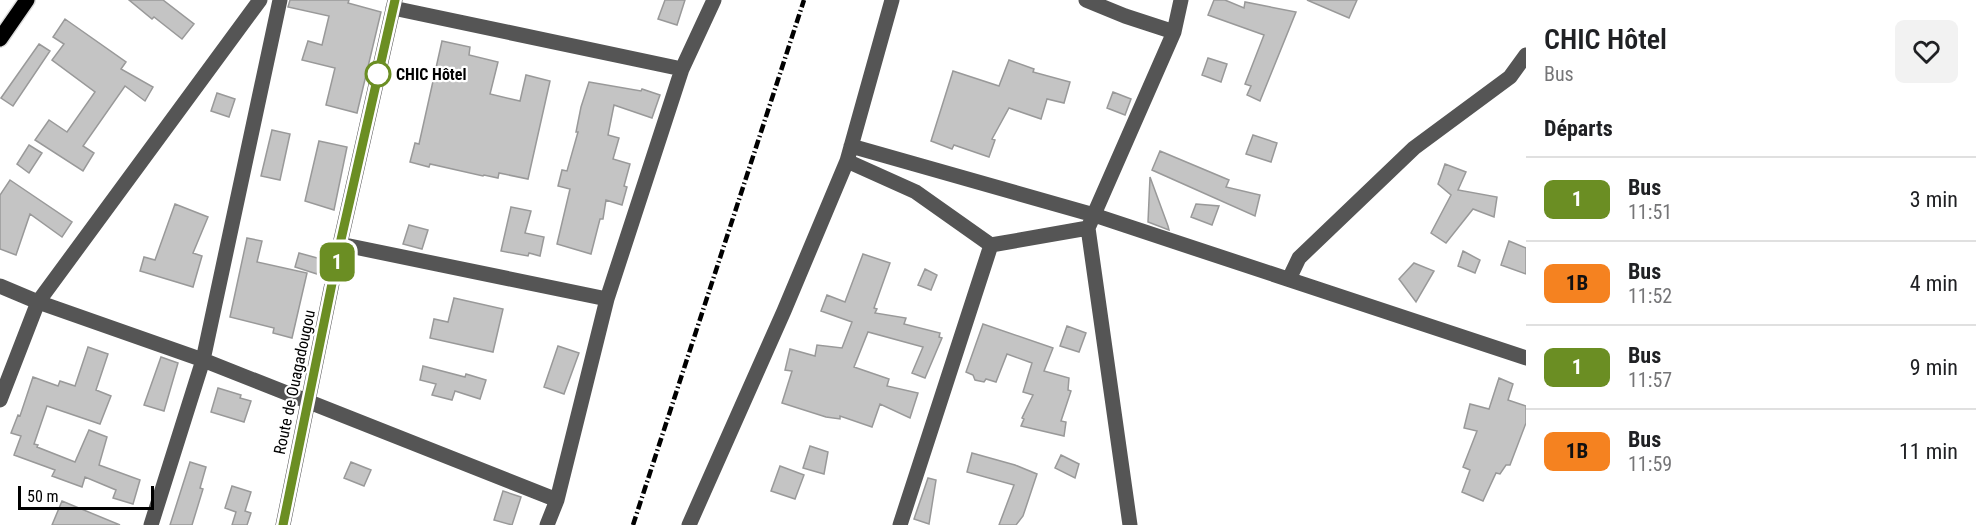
<!DOCTYPE html>
<html lang="fr">
<meta charset="utf-8">
<style>
:root{--surface:#fff;--page:#f2f2f2;--text:#202124;--muted:#757577;--line:#e0e0e0}
body{margin:0;font-family:"Roboto Condensed",sans-serif;background:var(--page);color:var(--text);height:100vh;display:flex;flex-direction:column;font-size:22px;white-space:nowrap}
*{box-sizing:border-box;margin:0}
p{font-size:20px;color:var(--muted)}
.icon{flex:none;width:33px;height:33px;fill:none;stroke:currentColor;stroke-width:2;stroke-linecap:round;stroke-linejoin:round}
.map{position:relative;flex:1;overflow:hidden}
.details{display:flex;flex-direction:column;background:var(--surface);width:450px}
.details>*{flex:none}
.badge{padding:0 12px;border-radius:9px;font-size:21px;line-height:39px}
.scale{position:absolute;left:18px;bottom:15px;width:136px;box-sizing:border-box;padding-left:6px;border:3px solid #000;border-top:0;font-size:16px;line-height:21px;white-space:nowrap;color:#000;-webkit-text-stroke:4px #fff;paint-order:stroke}
.map>.badge{position:absolute;translate:-50% -50%;box-shadow:0 0 0 3px #fff}
h2{padding:0 18px;font-size:22px;line-height:54px}
.round{display:grid;place-items:center;flex:none;width:63px;height:63px;border-radius:9px;background:var(--page)}
.head{display:flex;align-items:center;justify-content:space-between;height:102px;padding:0 18px}
h1{font-size:28px;font-weight:600;line-height:45px}
ul{padding:0;list-style:none}
li{display:flex;align-items:center;gap:18px;height:84px;padding:0 18px;border-top:2px solid var(--line)}
li div{flex:1}
li b{display:block;font-size:22px}
li em{font-style:normal}
li .badge{min-width:66px;font-weight:700;text-align:center}
main{display:flex;flex:1;min-height:0}
.map>svg:first-child{display:block}
.building{fill:#c4c4c4;stroke:#999;stroke-width:1.5}
.lines{fill:none;stroke-linecap:round;stroke-linejoin:round}
.major-casing{stroke:#dbdbdb;stroke-width:18}
.minor{stroke:#555;stroke-width:15}
.major{stroke:#000;stroke-width:15}
.rail{stroke:#000;stroke-width:4.5;stroke-dasharray:9 3 1.5 3;stroke-linecap:butt}
.line-casing{stroke:#fff;stroke-width:14}
.line{stroke:#6b8e23;stroke-width:9}
.stop-dot{fill:#fff;stroke:#6b8e23;stroke-width:3}
.labels{text-anchor:middle;stroke-width:4.5;stroke-linejoin:round;paint-order:stroke}
.stop-label{font-size:16px;font-weight:bold;fill:#000;stroke:#fff;text-anchor:start}
.street-label{font-size:16px;fill:#000;stroke:#fff}
</style>
<main>
<div class="map">
<svg width="1526" height="525" viewBox="0 0 1526 525">
<rect width="100%" height="100%" fill="#fff"/>
<!-- building -->
<path class="building" d="M129,0H163L194,24L182,39L154,17L152,19Z
M290,0H349L348,3L381,12L357,113L326,105L335,68L302,60L308,41L322,45L329,16L288,7Z
M665,0H685L677,25L658,19Z
M1214,0H1225L1244,8L1245,2L1296,12L1260,101L1247,95L1251,86L1245,84L1264,35L1208,15Z
M1307,0H1357L1349,18Z
M65,19L126,62L121,69L153,87L145,101L125,86L83,146L94,153L83,171L35,140L49,120L67,132L95,92L52,60L64,44L53,37Z
M442,41L470,47L469,55L498,62L490,94L520,101L526,75L550,81L528,179L499,173L498,178L484,175L483,176L430,164L429,167L410,162L415,143L419,144Z
M39,44L50,51L13,106L1,98Z
M1208,58L1227,64L1221,82L1202,75Z
M1009,60L1034,69L1033,72L1070,82L1064,103L1047,99L1041,119L1009,108L992,139L995,140L989,157L954,145L952,149L931,141L953,71L999,86Z
M589,82L641,91L642,89L660,95L652,118L614,105L608,135L619,138L613,159L630,164L624,186L627,187L622,205L606,200L603,219H600L591,254L557,244L570,189L558,186L562,170L567,171L578,132H576L581,107Z
M1113,92L1131,99L1125,115L1107,108Z
M217,93L235,99L229,117L211,111Z
M272,130L290,134L280,180L261,176Z
M1253,135L1277,143L1271,162L1246,154Z
M319,141L347,147L334,210L305,201Z
M29,145L42,153L29,173L17,164Z
M1160,151L1229,180L1226,187L1260,195L1255,216L1152,170Z
M1445,164L1466,172L1458,190L1497,197L1494,217L1473,209L1446,243L1431,233L1451,195L1438,184Z
M1150,177L1168,226L1169,230L1148,222Z
M10,180L72,222L62,237L30,214L16,255L0,249V195Z
M175,204L208,217L193,253L202,256L193,287L140,271L144,257L155,260Z
M1196,204L1219,206L1212,225L1191,217Z
M511,207L531,211L525,233L544,237L540,256L529,253L528,256L501,251Z
M409,225L428,230L422,249L403,244Z
M247,238L262,241L257,262L307,273L292,338L273,333L274,328L230,317Z
M1509,241L1526,248V274L1501,265Z
M1463,251L1480,260L1475,273L1458,266Z
M299,253L321,259L317,274L295,267Z
M863,254L890,263L874,308L877,309L875,313L906,318L904,324L940,333L939,337L942,338L925,378L912,373L923,347L868,332L854,367L889,379L887,386L918,393L910,418L880,404L872,427L840,416V419L826,417L782,403L792,371L785,370L790,349L815,356L817,345L842,348L852,322L821,311L827,295L845,302Z
M1414,263L1434,271L1416,302L1399,279Z
M925,269L937,275L931,290L918,285Z
M454,298L503,309L493,352L430,338L434,319L448,322Z
M983,324L1053,348L1044,371L1069,378L1068,390L1071,391L1061,421L1066,422L1064,436L1021,426L1024,419L1022,418L1033,395L1023,392L1032,363L1007,354L996,382L986,379L984,382L975,380L973,375L966,372Z
M1067,326L1086,333L1079,352L1060,346Z
M558,346L579,353L564,394L544,387Z
M88,347L108,354L96,390L111,396L100,424L47,406L34,444L38,445L37,447L75,462L89,430L107,437L99,465L140,480L133,504L113,498L116,490L85,477L82,487L52,476L55,470L14,455L21,436L11,433L18,415L20,416L33,377L58,386L60,381L75,386Z
M161,357L178,363L164,411L144,405Z
M423,366L465,377L466,374L486,380L480,399L455,391L452,400L432,395L436,384L420,380Z
M1499,378L1513,384L1508,400L1526,406V423L1510,465H1506L1500,474L1496,473L1483,501L1462,492L1470,470L1463,467L1477,431L1464,428L1470,404L1489,409Z
M218,388L241,395L240,398L251,401L244,422L211,412Z
M810,446L828,452L824,474L803,468Z
M972,453L1015,465L1037,474L1023,516L1016,525H999L1014,485L967,472Z
M1061,455L1079,464L1075,478L1055,468Z
M190,462L206,467L200,488L203,489L192,525H170Z
M351,462L371,470L364,486L344,478Z
M780,466L804,475L795,499L771,491Z
M928,478L936,480L929,524L914,519Z
M232,486L251,492L245,511L251,513L247,525H232L236,512L225,508Z
M503,491L521,497L512,525L494,520Z
M62,501L120,525H52Z"/>
<g class="lines">
<!-- major casing -->
<g class="major-casing">
<path id="major" d="M0,39L27,0"/>
</g>
<!-- minor -->
<path class="minor" d="M1086,0L1125,16L1174,32
M393,8L682,69
M851,146L1094,215L1526,358
M847,161L916,192L991,245
M1088,228L1130,525
M340,244L607,299
M1289,279L1299,258L1414,148L1510,77L1526,55
M0,286L38,302L203,360L557,500
M0,400L38,302L260,0
M151,525L203,360L280,0
M283,525L340,244L395,0
M547,525L557,500L607,299L682,69L714,0
M689,525L784,311L847,161L892,0
M900,525L991,245L1088,228L1174,32L1181,0"/>
<!-- major -->
<use href="#major" class="major"/>
<!-- rail -->
<path class="rail" d="M633,525L804,0"/>
</g>
<g class="lines">
<!-- line casing -->
<g class="line-casing">
<path id="line" d="M283,525L340,244L395,0"/>
</g>
<!-- line -->
<use href="#line" class="line"/>
</g>
<!-- markers -->
<circle class="stop-dot" cx="378" cy="74" r="12"/>
<g class="labels">
<!-- stop labels -->
<g class="stop-label">
<text x="396" y="80">CHIC Hôtel</text>
</g>
<!-- street labels -->
<g class="street-label">
<text transform="translate(294 382) rotate(-78)" y="6">Route de Ouagadougou</text>
</g>
</g>
</svg>
<div class="scale">50 m</div>
<b class="badge" style="left:337px;top:262px;background:#6b8e23;color:#fff">1</b>
</div>
<section class="details">
<div class="head"><div><h1>CHIC Hôtel</h1><p>Bus</p></div><a class="round"><svg class="icon" aria-label="heart" viewBox="0 0 24 24"><path d="M12 20l-8-8c-3-5 5-10 8-4 3-6 11-1 8 4z"/></svg></a></div>
<h2>Départs</h2>
<ul>
<li><span class="badge" style="background:#6b8e23;color:#fff">1</span><div><b>Bus</b><p>11:51</p></div><em>3 min</em></li>
<li><span class="badge" style="background:#f58220;color:#111">1B</span><div><b>Bus</b><p>11:52</p></div><em>4 min</em></li>
<li><span class="badge" style="background:#6b8e23;color:#fff">1</span><div><b>Bus</b><p>11:57</p></div><em>9 min</em></li>
<li><span class="badge" style="background:#f58220;color:#111">1B</span><div><b>Bus</b><p>11:59</p></div><em>11 min</em></li>
</ul>
</section>
</main>
